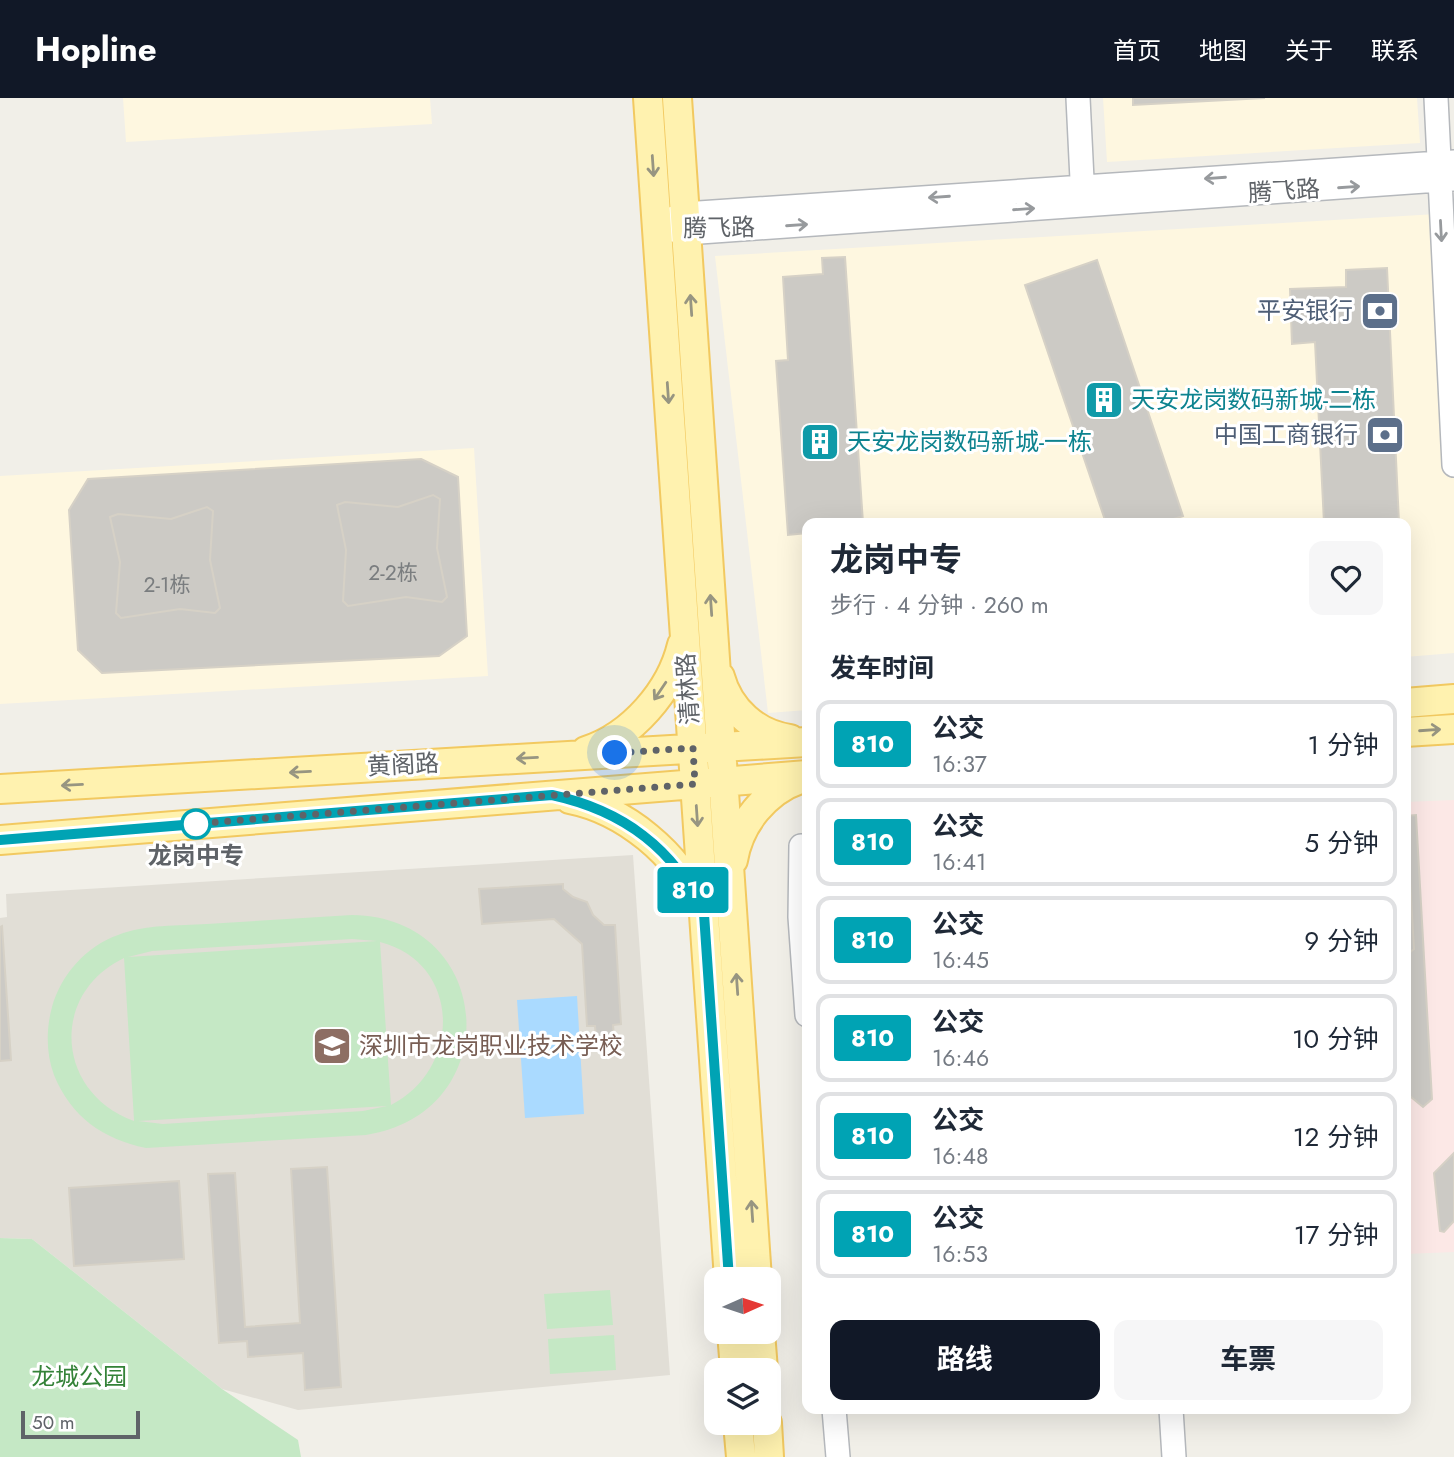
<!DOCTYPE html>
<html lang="zh">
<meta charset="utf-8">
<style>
:root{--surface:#fff;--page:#f6f6f7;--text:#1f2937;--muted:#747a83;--line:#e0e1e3;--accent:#111827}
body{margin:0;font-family:Jost,"Noto Sans SC",sans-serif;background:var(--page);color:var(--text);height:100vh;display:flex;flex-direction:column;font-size:26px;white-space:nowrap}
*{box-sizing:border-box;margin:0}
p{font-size:23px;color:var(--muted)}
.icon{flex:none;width:38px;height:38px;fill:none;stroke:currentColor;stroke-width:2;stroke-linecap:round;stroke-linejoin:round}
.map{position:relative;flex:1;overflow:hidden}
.sheet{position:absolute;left:802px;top:420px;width:609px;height:896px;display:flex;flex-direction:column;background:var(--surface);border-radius:14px;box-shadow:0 7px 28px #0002}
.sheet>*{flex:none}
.badge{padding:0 14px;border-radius:5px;font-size:24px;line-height:46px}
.needle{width:46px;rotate:87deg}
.controls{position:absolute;left:704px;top:1169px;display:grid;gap:14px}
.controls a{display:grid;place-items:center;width:77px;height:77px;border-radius:14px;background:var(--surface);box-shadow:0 7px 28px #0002;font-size:35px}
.scale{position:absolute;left:21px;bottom:18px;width:119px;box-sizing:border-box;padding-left:7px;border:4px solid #5f6368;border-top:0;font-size:19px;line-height:24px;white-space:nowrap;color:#5f6368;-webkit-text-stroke:5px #fff;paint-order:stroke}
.you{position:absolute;width:35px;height:35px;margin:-18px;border:5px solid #fff;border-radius:50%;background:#1a73e8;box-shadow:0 0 0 10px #1a73e833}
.map>.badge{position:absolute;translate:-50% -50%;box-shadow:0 0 0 4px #fff}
h2{padding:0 28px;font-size:26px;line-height:63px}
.round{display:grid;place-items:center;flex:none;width:74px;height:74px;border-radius:14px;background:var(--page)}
.head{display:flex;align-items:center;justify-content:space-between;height:119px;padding:0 28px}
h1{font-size:33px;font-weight:700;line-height:52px}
.action{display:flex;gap:14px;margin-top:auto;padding:14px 28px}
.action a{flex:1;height:80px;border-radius:14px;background:var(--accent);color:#fff;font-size:28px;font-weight:700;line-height:80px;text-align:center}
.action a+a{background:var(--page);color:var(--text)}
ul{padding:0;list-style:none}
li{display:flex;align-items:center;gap:21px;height:88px;margin:0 14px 10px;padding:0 14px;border:4px solid var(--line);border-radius:14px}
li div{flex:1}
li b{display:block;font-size:26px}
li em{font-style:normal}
li .badge{min-width:77px;font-weight:700;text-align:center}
header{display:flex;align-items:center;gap:42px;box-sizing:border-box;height:98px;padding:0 35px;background:var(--accent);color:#fff}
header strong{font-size:33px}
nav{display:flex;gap:38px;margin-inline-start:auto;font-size:24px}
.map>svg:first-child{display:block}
.commercial{fill:#fef7e0}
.education{fill:#e1ded6}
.medical{fill:#fce8e6}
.green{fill:#c5e8c5;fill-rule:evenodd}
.water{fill:#aadaff}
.building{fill:#cccac5;stroke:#d6d1c6;stroke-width:2}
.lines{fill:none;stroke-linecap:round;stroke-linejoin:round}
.minor-casing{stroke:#b5b8bc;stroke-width:26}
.major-casing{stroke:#f2c960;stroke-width:32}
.minor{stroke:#fff;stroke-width:23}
.major{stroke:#fff2af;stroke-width:28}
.oneway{stroke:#979581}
.oneway2{stroke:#979a9d}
.line-casing{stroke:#fff;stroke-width:16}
.line{stroke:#00a3b4;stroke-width:10}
.walk{stroke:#5f6368;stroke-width:7;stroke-dasharray:0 12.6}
.stop-dot{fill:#fff;stroke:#00a3b4;stroke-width:3.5}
.labels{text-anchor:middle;stroke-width:6;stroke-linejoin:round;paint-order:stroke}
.number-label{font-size:21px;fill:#7a7d7f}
.street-label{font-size:24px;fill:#5f6368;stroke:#fff}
.service-label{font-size:24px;fill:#4e5e75;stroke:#fff;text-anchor:end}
.culture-label{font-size:24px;fill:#0d838f;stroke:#fff;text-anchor:start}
.stop-label{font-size:24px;font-weight:bold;fill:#5f6368;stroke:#fff}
.education-label{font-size:24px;fill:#785e54;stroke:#fff;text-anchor:start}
.park-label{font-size:24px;fill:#348238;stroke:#fff}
</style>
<header>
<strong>Hopline</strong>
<nav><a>首页</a><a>地图</a><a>关于</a><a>联系</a></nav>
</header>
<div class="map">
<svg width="1454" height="1359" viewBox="0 0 1454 1359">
<rect width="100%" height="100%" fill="#f1efe8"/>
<!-- commercial -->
<path class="commercial" d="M123,0H430L432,26L126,44Z
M1103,0H1417L1420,45L1107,64Z
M1454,115V555L1405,559V425H807V612L768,615L715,158Z
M474,350L488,578L0,606V378Z"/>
<!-- education -->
<path class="education" d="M633,757L670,1277L298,1312L222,1291L32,1141L0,1140V820L7,819L6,796Z"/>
<!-- medical -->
<path class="medical" d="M1454,702V1154L1405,1156V704Z"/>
<!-- green -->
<path class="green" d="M352,817C496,819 508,1015 366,1037L146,1050C103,1041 71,1019 54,977C46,956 46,931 52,909C61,877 86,848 118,837C146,826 178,828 207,826C256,823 304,820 352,817ZM352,841L377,843L128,859L152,853ZM380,844C462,865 462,971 391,1007ZM124,860L134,1022V1023C56,995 49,896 124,860ZM387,1008L363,1013L163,1026L138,1023Z
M0,1140L32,1141L222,1291L298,1342L301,1359H0Z
M610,1192L613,1227L547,1231L544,1196Z
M614,1237L616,1272L550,1276L548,1241Z"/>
<!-- water -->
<path class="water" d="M577,898L584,1016L525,1020L517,902Z"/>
<!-- building -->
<path class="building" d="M1133,0H1265L1133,7Z
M845,159L863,425H807V435L788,437L776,263L788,262L783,179L823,176L822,160Z
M1097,162L1183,418L1161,425H1106L1025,187Z
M1387,170L1399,425H1324L1315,244L1292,246L1290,191L1346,189V172Z
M421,361L458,379L467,538L439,558L102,575L78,552L69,412L88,381Z
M433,397L440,401L437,450L447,499L442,504L406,499L348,508L343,503L346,452L337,407L345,404L398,409Z
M207,409L213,413L210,462L220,510L215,515L180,511L121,520L116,515L120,464L110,419L118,416L171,421Z
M1416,717L1432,1001L1423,1009L1405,994V718Z
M1405,756L1409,764L1414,851L1405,858Z
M563,786V791L573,799L587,804L593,817L604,827H615L621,926L613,927L614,939L596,940L595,928H587L582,846L554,821L482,826L479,791Z
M2,828L11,962L0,963V829Z
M1454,1055V1123L1444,1134L1440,1133L1434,1075Z
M327,1069L341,1289L305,1292L303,1255L248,1259L247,1243L219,1245L208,1076L235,1075L245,1229L300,1225L291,1071Z
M179,1083L184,1161L74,1168L69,1090Z"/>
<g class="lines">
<!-- minor casing -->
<g class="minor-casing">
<path id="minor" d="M1078,0L1083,102
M1436,0L1454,367
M669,122L684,116L1454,64
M670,131L686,135L1454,81
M801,748L800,819L807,917
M834,1311L838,1359
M1171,1311L1174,1359"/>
</g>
<!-- major casing -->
<g class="major-casing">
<path id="major" d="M648,0L729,1181
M677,0L757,1181
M720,579C729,612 756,636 790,641
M1405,605L1454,601
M1405,634L1454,631
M586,653C632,638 671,593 682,547
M0,691L807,644
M570,701C625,712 678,756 700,807
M0,742L807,677
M733,762C739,726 765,693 800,681
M732,1234L735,1272
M760,1234L763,1272
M738,1325L741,1359
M767,1325L769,1359"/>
</g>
<!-- minor -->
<use href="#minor" class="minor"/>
<!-- major -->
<use href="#major" class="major"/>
</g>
<!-- one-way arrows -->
<defs><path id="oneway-shaft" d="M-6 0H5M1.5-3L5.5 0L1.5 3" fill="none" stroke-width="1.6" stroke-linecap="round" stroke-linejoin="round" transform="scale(1.75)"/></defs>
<g class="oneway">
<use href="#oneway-shaft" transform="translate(653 68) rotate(86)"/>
<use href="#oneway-shaft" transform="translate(691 207) rotate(-94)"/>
<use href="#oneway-shaft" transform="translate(668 295) rotate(86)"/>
<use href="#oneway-shaft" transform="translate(711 507) rotate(-94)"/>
<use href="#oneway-shaft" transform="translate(660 593) rotate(124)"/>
<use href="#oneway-shaft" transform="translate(1430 632) rotate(-4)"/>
<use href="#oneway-shaft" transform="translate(527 660) rotate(177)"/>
<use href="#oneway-shaft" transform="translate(300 674) rotate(177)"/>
<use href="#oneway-shaft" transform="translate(72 687) rotate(177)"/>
<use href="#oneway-shaft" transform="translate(697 718) rotate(86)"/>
<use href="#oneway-shaft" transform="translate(737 886) rotate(-94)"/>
<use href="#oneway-shaft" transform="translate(752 1113) rotate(-94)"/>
</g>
<g class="oneway2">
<use href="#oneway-shaft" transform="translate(1215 80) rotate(176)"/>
<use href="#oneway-shaft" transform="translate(1349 89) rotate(-4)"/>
<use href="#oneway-shaft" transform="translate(939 99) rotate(176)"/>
<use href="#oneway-shaft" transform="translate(1024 111) rotate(-4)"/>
<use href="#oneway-shaft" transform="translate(797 127) rotate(-4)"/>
<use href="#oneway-shaft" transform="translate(1441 133) rotate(87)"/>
</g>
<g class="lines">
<!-- line casing -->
<g class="line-casing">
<path id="line" d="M0,742L552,697C621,712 675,750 704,816L729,1181"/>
</g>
<!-- line -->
<use href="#line" class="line"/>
<!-- walk -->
<path class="walk" d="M196,726H193L695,686L693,650L615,655"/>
</g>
<!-- icons -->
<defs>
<g id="bank-square" transform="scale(2.0125)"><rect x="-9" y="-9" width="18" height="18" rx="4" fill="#5c6f8a" stroke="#fff"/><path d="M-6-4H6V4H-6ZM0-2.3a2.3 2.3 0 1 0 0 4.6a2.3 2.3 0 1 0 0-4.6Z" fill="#fff"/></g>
<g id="building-square" transform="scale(2.0125)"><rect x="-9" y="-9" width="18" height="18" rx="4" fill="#0f9aa8" stroke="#fff"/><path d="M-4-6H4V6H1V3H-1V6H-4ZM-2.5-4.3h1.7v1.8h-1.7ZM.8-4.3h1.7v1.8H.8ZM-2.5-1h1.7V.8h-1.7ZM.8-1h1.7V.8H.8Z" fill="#fff"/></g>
<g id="school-square" transform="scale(2.0125)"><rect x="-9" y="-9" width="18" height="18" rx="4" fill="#8d6e63" stroke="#fff"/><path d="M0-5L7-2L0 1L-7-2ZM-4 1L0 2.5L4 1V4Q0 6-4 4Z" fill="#fff"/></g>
</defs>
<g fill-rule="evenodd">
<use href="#bank-square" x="1380" y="213"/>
<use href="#building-square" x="1104" y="302"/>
<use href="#bank-square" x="1385" y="337"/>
<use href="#building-square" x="820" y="344"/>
<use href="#school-square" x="332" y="948"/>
</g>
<!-- markers -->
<circle class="stop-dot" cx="196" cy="726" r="14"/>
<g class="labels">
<!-- number labels -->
<g class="number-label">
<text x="393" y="482">2-2栋</text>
<text x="167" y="494">2-1栋</text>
</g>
<!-- street labels -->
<g class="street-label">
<text transform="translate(1284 93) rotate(-4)" y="8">腾飞路</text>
<text transform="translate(719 130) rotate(-1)" y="8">腾飞路</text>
<text transform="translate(688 591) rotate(-94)" y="8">清林路</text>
<text transform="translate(403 667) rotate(-3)" y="8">黄阁路</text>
</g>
<!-- service labels -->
<g class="service-label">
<text x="1353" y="221">平安银行</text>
<text x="1358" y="345">中国工商银行</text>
</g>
<!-- culture labels -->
<g class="culture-label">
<text x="1131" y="310">天安龙岗数码新城-二栋</text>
<text x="847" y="352">天安龙岗数码新城-一栋</text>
</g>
<!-- stop labels -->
<g class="stop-label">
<text x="196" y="766">龙岗中专</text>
</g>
<!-- education labels -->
<g class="education-label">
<text x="359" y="956">深圳市龙岗职业技术学校</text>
</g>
<!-- park labels -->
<g class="park-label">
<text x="79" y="1287">龙城公园</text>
</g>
</g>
</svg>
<div class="controls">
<a><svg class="needle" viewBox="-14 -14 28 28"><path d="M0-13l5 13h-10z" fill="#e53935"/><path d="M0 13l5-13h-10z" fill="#747a83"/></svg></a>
<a><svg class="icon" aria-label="layers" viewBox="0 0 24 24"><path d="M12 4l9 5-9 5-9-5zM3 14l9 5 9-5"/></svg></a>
</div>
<div class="scale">50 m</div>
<div class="you" style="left:615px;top:655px"></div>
<b class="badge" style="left:693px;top:792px;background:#00a3b4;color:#fff">810</b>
<section class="sheet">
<div class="head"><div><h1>龙岗中专</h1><p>步行 · 4 分钟 · 260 m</p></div><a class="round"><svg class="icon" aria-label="heart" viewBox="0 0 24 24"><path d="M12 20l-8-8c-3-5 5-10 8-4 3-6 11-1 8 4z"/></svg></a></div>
<h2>发车时间</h2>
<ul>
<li><span class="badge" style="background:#00a3b4;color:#fff">810</span><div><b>公交</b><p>16:37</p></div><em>1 分钟</em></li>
<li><span class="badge" style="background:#00a3b4;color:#fff">810</span><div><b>公交</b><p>16:41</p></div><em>5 分钟</em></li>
<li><span class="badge" style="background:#00a3b4;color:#fff">810</span><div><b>公交</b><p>16:45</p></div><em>9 分钟</em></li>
<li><span class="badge" style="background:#00a3b4;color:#fff">810</span><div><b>公交</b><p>16:46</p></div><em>10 分钟</em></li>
<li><span class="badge" style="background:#00a3b4;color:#fff">810</span><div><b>公交</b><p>16:48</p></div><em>12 分钟</em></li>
<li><span class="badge" style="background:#00a3b4;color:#fff">810</span><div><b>公交</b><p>16:53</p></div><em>17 分钟</em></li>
</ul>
<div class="action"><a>路线</a><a>车票</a></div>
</section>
</div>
